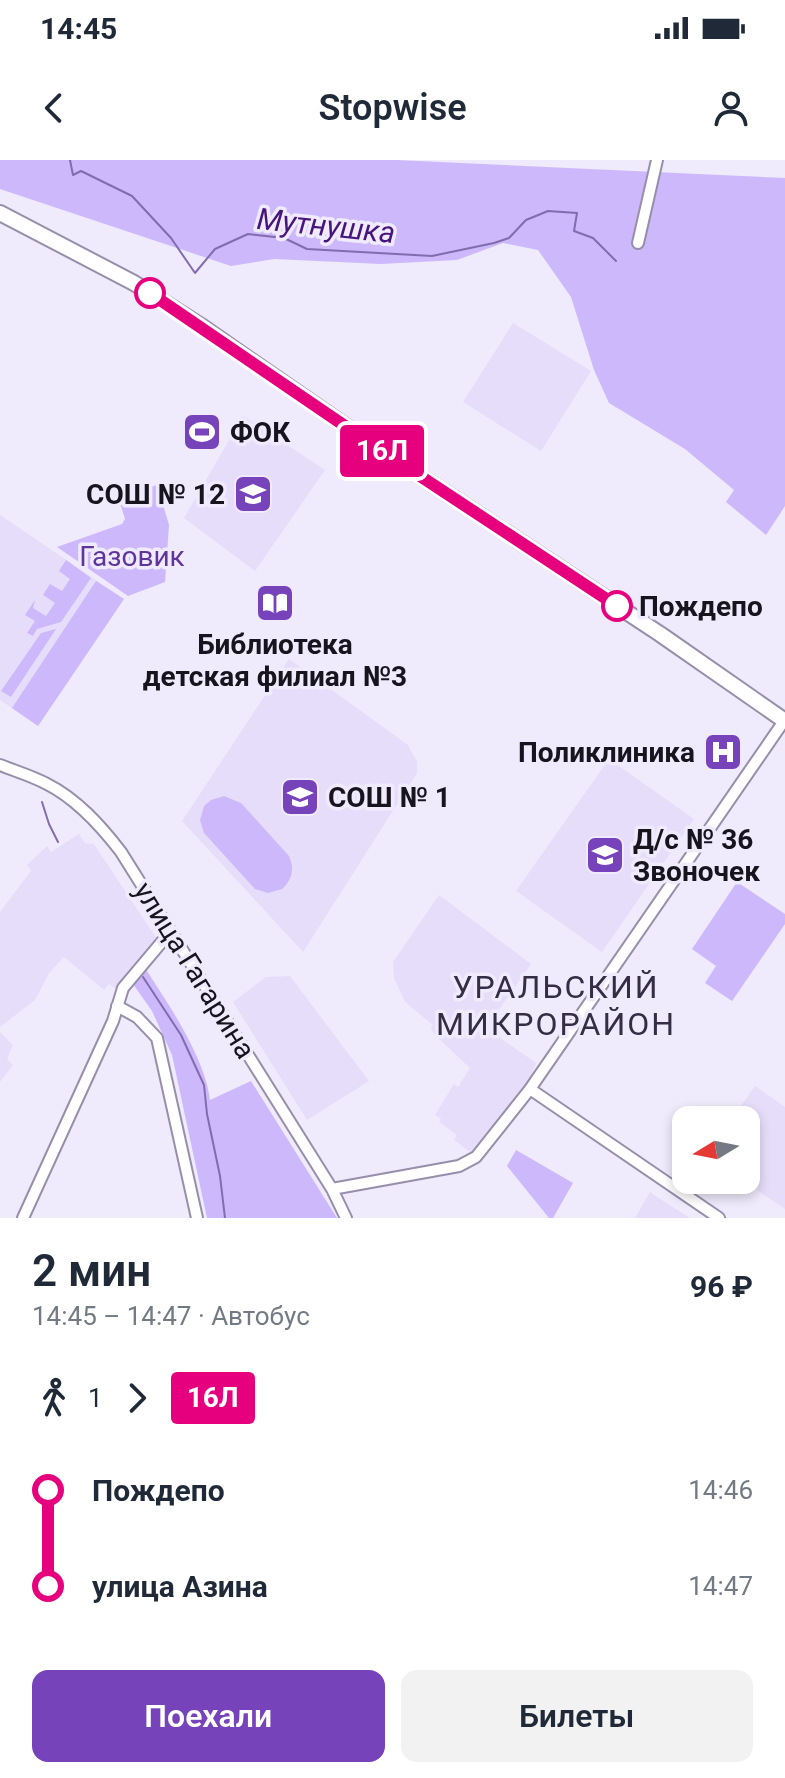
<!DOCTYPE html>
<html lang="ru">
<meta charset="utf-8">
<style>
:root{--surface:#fff;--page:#f2f2f3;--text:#1f2937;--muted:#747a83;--accent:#7643bb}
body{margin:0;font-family:Roboto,sans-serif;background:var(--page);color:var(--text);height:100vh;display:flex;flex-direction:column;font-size:30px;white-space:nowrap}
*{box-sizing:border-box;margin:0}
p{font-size:26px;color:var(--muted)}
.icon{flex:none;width:44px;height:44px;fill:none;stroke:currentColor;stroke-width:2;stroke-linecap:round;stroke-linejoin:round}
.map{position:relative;height:1058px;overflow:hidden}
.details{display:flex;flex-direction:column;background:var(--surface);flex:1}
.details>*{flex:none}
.badge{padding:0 16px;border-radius:6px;font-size:28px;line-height:52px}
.needle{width:52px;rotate:260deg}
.tools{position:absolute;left:672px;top:946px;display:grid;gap:16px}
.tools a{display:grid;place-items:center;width:88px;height:88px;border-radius:16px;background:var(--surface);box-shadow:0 4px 12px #0003;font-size:40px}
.map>.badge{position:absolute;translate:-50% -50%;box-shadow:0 0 0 4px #fff}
.legs{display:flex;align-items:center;gap:12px;height:88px;padding:0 32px;font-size:26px}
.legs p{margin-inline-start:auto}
.head{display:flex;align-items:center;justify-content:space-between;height:136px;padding:0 32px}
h1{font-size:44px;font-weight:600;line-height:60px}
.primary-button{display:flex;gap:16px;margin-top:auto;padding:16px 32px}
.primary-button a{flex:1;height:92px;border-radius:16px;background:var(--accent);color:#fff;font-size:32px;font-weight:600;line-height:92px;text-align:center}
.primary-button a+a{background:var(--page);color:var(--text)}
ul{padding:0 32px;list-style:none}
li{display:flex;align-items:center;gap:28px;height:96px;font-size:30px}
li i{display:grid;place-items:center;width:12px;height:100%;margin:0 10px;background:currentColor}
li i::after{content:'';width:20px;height:20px;margin:-10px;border:6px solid;border-radius:50%;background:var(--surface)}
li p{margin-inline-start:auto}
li:first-child i{background:linear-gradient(#0000 50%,currentColor 0)}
li:last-child i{background:linear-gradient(currentColor 50%,#0000 0)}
.status{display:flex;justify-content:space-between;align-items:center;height:56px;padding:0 40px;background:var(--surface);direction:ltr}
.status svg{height:22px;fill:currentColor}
header{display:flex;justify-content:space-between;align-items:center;height:104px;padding:0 32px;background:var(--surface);font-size:36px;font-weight:600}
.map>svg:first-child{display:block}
.built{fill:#e6ddfa}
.green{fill:#cdb8fb}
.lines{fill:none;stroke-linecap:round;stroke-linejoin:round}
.stream{stroke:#836cae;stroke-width:2}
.street-casing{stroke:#978eaa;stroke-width:14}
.secondary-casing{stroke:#978eaa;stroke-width:18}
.street{stroke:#fff;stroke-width:10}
.secondary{stroke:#fff;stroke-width:14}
.line-1-casing{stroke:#fff;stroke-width:18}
.line-1{stroke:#e6007e;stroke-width:12}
.stop-1-dot{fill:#fff;stroke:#e6007e;stroke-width:4}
.labels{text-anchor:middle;stroke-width:7;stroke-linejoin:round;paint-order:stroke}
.poi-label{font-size:28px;font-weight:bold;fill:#17141e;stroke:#efeafc;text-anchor:start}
.park-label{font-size:28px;fill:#60359b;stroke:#efeafc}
.stop-label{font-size:28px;font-weight:bold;fill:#17141e;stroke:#efeafc;text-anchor:start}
.street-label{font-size:28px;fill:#17141e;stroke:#efeafc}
.water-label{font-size:30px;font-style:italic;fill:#46147c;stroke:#efeafc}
.quarter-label{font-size:32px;letter-spacing:2px;fill:#342d43;stroke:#efeafc}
</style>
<div class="status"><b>14:45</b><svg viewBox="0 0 49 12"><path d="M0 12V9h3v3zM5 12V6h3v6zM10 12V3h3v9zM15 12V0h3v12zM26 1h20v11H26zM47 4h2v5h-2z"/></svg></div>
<header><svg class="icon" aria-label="back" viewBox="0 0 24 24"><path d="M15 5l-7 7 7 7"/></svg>Stopwise<svg class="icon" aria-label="person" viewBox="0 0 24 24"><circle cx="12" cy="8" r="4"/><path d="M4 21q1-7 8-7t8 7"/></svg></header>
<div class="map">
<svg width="785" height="1058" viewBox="0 0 785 1058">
<rect width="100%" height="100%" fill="#efeafc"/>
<!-- built -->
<path class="built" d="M513,163L591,211L541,291L463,242Z
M243,256L325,310L255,411L184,358Z
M0,355L124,439L38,566L0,540Z
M289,499L408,585L417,602V613L303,792L182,661Z
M609,599L694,659L602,792L516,731Z
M79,674L85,683L94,684L159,782L116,829L109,824L104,830L64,797L49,813L35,840L0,867V752L31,711L27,705L47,686L51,692Z
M439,735L531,804L486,868L536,903L526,928L474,995L454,980L457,975L439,962L441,959L435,955L454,924L458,927L470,908L435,875L431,869L433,865L405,842L394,818L393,802Z
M290,816L369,921L307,960L233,842L266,817Z
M0,872L13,885L7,899L13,905L0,922Z
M755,926L785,947V1049L742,1020H746V960H731Z
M650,1032L657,1037L690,1058H635Z"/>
<!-- green -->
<path class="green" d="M0,0H396L785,18V346L766,375L726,342L734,330L685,289L609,243L594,210L571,137L538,90L503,83L457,100L381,104L274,99L231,106L0,29Z
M157,325L169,365L165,422L128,436L57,387L122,364L125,359L118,337Z
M66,400L91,418L61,462L37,469L33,476L27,473L35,461L25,455L35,440L33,448L46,456L55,443L43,435L50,424L62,431L70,419L59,411Z
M96,421L124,439L38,566L12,548Z
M56,469L11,537L1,531L41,473Z
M224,636L241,643L289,696C295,709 292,720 282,729L268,733L255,729L204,673L200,660L204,646L211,640Z
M737,722L785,754V764L732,841L705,823L716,806L692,789Z
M141,802C165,839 205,896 210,940L251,921L337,1058H207L172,895L152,851L128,817Z
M516,990L573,1023L553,1058H549L507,1006Z"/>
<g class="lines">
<!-- stream -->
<path class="stream" d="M70,0L73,15L81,11L132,36L171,78L195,113L215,89L248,74L284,78L307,89L432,96L494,83L509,78L526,60L548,51L577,53L574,71L593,78L616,101
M42,642L49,664L58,682
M143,817L181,875L204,925L207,954L220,1016L225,1058"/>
<!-- street casing -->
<g class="street-casing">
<path id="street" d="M638,83L657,0
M0,605C15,611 32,616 47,624C77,639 101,666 121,692L332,1029L346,1058
M117,846L137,857L157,878L197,1058
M530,929L719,1058
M332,1029L459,1006L476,997L530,929L784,561
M23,1058L113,861L123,828L171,771"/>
</g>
<!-- secondary casing -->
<g class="secondary-casing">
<path id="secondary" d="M0,53L134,123L201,166L364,279L660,474L785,561"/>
</g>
<!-- street -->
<use href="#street" class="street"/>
<!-- secondary -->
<use href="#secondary" class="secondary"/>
</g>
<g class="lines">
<!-- line-1 casing -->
<g class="line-1-casing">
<path id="line-1" d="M150,133L364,279L617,446"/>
</g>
<!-- line-1 -->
<use href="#line-1" class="line-1"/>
</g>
<!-- icons -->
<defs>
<g id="stadium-square" transform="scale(2)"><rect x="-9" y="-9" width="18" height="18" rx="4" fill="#7643bb" stroke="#efeafc"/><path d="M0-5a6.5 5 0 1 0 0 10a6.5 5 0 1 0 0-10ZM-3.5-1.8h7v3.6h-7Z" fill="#fff"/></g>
<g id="school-square" transform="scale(2)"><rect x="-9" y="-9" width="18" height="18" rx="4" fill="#7643bb" stroke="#efeafc"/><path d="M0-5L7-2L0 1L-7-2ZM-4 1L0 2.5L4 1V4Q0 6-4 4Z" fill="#fff"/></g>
<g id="library-square" transform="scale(2)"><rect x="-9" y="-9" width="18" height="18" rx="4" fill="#7643bb" stroke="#efeafc"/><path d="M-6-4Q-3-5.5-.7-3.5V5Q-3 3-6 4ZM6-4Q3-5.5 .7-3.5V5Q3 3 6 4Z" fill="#fff"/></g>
<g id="hospital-square" transform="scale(2)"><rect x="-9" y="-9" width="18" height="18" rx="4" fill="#7643bb" stroke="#efeafc"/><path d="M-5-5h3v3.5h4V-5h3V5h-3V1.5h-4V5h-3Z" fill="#fff"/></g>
</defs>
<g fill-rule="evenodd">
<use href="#stadium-square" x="202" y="272"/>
<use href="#school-square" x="253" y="334"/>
<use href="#library-square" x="275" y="443"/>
<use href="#hospital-square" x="723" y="592"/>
<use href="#school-square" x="300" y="637"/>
<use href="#school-square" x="605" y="695"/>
</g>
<!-- markers -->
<g class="stop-1-dot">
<circle cx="150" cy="133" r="14"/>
<circle cx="617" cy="446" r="14"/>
</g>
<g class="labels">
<!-- poi labels -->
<g class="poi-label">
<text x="230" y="282">ФОК</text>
<text x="225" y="344" text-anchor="end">СОШ № 12</text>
<text x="275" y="494" text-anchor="middle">Библиотека<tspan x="275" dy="32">детская филиал №3</tspan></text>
<text x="695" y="602" text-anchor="end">Поликлиника</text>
<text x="328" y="647">СОШ № 1</text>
<text x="633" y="689">Д/с № 36<tspan x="633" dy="32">Звоночек</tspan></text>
</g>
<!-- park labels -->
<g class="park-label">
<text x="132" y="406">Газовик</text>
</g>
<!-- stop labels -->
<g class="stop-label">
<text x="639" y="456">Пождепо</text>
</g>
<!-- street labels -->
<g class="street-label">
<text transform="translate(195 810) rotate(58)" y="10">улица Гагарина</text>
</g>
<!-- water labels -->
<g class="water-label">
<text transform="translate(326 66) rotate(6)" y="10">Мутнушка</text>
</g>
<!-- quarter labels -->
<g class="quarter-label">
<text x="556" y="838">УРАЛЬСКИЙ<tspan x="556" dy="37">МИКРОРАЙОН</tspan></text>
</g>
</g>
</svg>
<div class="tools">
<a><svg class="needle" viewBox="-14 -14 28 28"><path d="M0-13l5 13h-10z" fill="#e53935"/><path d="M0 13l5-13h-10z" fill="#747a83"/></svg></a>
</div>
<b class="badge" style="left:382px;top:291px;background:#e6007e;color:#fff">16Л</b>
</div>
<section class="details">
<div class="head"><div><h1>2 мин</h1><p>14:45 – 14:47 · Автобус</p></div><b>96 ₽</b></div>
<div class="legs"><svg class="icon" aria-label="walk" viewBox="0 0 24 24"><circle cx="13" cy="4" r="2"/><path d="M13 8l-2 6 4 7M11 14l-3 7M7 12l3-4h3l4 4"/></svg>1<svg class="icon" aria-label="forward" viewBox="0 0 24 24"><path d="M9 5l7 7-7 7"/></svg><b class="badge" style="background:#e6007e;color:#fff">16Л</b></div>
<ul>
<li><i style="color:#e6007e"></i><b>Пождепо</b><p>14:46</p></li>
<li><i style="color:#e6007e"></i><b>улица Азина</b><p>14:47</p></li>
</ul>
<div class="primary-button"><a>Поехали</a><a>Билеты</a></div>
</section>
